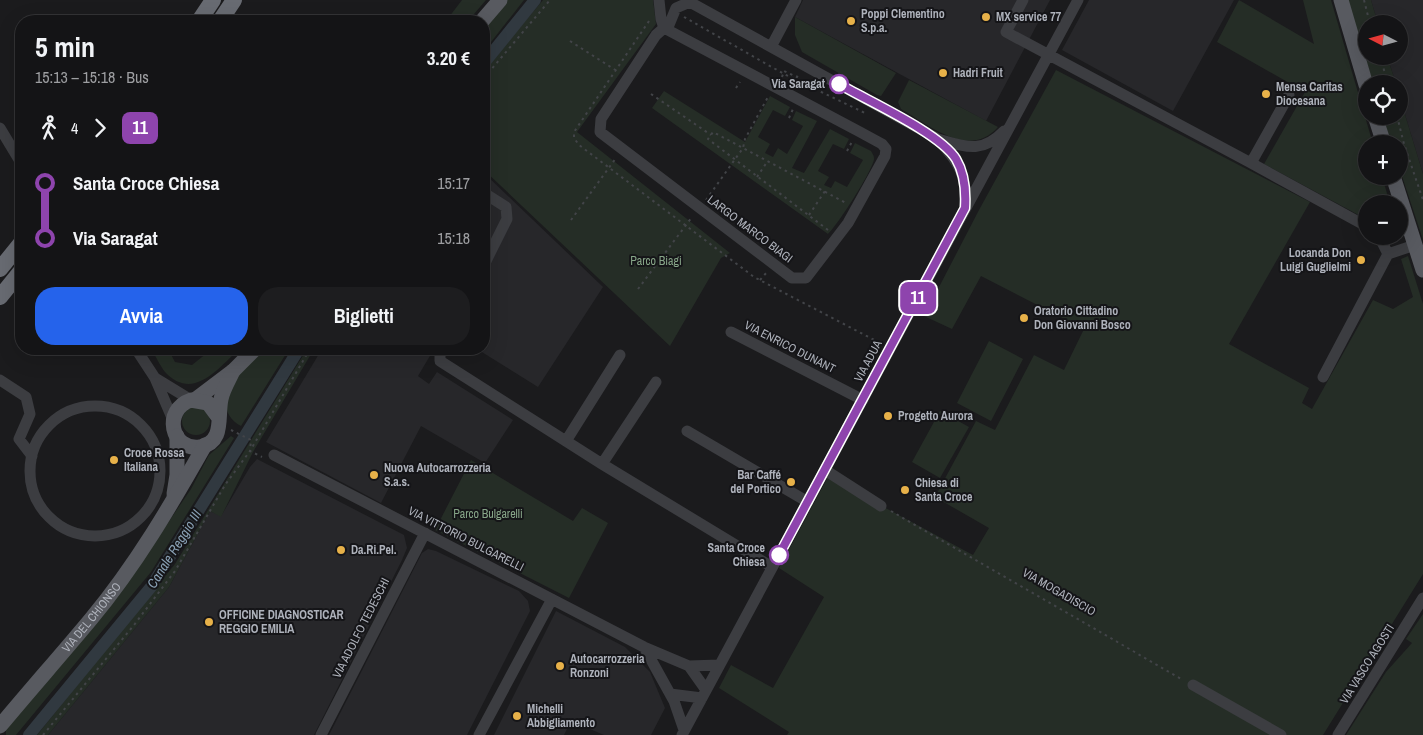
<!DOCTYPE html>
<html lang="it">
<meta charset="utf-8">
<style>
:root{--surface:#141416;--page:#1d1d1f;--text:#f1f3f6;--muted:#9d9ea1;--line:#333335;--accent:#2563eb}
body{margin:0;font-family:"Archivo Narrow",sans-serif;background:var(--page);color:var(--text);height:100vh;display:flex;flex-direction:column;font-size:19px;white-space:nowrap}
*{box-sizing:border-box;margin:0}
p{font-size:16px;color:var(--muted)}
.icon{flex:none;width:28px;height:28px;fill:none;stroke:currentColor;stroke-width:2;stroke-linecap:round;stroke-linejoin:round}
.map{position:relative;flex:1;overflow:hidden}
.sheet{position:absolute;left:15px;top:15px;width:475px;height:340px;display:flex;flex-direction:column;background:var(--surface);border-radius:20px;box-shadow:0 5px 20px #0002,0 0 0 1px var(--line)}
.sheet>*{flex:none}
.badge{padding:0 10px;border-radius:8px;font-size:18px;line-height:32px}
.needle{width:32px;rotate:276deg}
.fabs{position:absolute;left:1358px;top:15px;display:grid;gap:10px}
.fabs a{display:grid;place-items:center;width:50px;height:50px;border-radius:50%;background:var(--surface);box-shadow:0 5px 20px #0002,0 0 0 1px var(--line);font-size:25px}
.map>.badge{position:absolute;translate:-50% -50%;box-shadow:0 0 0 2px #fff}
.legs{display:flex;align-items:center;gap:8px;height:55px;padding:0 20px;font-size:16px}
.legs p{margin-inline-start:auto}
.summary{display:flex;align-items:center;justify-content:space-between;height:85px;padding:0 20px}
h1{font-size:28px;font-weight:700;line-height:38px}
.cta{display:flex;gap:10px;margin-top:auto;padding:10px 20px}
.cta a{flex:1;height:58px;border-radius:20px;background:var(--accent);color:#fff;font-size:20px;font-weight:700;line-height:58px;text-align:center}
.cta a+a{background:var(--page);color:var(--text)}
ul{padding:0 20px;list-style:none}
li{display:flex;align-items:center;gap:18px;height:55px;font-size:19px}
li i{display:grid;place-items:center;width:8px;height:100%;margin:0 6px;background:currentColor}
li i::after{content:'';width:12px;height:12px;margin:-6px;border:4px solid;border-radius:50%;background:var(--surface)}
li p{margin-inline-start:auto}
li:first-child i{background:linear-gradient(#0000 50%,currentColor 0)}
li:last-child i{background:linear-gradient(currentColor 50%,#0000 0)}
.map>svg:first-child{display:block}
.built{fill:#27272a}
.green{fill:#252d26}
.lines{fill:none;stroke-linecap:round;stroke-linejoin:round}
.canal{stroke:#313940;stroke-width:12}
.path{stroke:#424448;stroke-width:2;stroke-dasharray:2.5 4;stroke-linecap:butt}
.minor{stroke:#3c3d41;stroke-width:11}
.major{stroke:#585a60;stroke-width:15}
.highway{stroke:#686b72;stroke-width:16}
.line-1-casing{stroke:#fff;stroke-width:11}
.line-1{stroke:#8e44ad;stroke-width:8}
.poi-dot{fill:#e7b149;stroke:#151518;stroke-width:2}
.stop-1-dot{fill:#fff;stroke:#8e44ad;stroke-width:2.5}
.labels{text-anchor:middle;stroke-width:4;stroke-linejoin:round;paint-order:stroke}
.poi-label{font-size:12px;font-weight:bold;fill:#aeb2bb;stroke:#151518;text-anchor:start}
.stop-label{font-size:12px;font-weight:bold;fill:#aeb2bb;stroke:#151518;text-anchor:end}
.street-label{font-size:12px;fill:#aeb2bb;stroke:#151518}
.park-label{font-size:12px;fill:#87a588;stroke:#151518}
.water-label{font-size:14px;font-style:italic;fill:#889fb3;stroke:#151518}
</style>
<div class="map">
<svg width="1423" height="735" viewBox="0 0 1423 735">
<rect width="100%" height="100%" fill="#1b1b1d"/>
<!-- built -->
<path class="built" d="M803,0H1050L986,121L795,17Z
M1089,0H1234L1173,111L1062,50Z
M1371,0H1423V174L1399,95V84H1396L1387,56H1399V24H1378Z
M484,173L603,287L538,387L477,349H484Z
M322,349H434L418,376L429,384L437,372L513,420L485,463L421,426L381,503L266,442Z
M257,459L404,535L407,548L402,560L314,735H48L169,587L210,511L221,516L250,467Z
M428,549L436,551L519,591L528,601L530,611L467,735H329L422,553Z
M556,611L625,647L650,672L665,708L651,735H604L571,721L564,735H494Z"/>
<!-- green -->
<path class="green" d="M462,0H486L468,21H446Z
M507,0H524L484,51V28Z
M543,0H653L656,24L577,132L730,253L721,258L670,346L484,170V70Z
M1239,0L1314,44L1303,0H1331L1373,144H1366V176H1382L1390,204H1366V219L1264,164L1305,92L1217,42Z
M1348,0H1371L1378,24H1366V56H1387L1396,84H1373Z
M795,17L896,73L881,96L877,95L802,52L795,35Z
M1056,70L1310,202L1229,344L1309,388L1302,403L1312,409L1373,300L1393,309L1413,297L1401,259L1408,256L1423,304V574L1323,735H787L789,732L719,688L731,665L773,688L824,597L779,568L828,477L973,555L989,528L935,497L976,421L995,430L1034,355L1064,370L1084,329L981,276L952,329L924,316L979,210Z
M909,80L998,127C969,160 929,125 901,109L898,102Z
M664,91L745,142L770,96L790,107L785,116L773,110L758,137L770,144L765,153L773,157L778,148L787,154L803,126L792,120L796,111L817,121L792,168L804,173L830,129L849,139L844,149L833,144L818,171L829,177L824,185L831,188L835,181L847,187L863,160L850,153L855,143L871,151C873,155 874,155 874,159C873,170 837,226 828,234L652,108Z
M1399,95L1423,174V240L1399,167V144H1391L1383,116H1399Z
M989,341L1023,359L991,421L957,403Z
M151,349H168L175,362L192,365L212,349H239C219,368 193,402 165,372C160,366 156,356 151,349Z
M262,349H289L241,426C227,419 222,404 228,389C232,379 254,358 262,349Z
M307,349H314L253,452L221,517L210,511L169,587L48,735H37L175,564Z
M182 421a14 14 0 1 1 28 0a14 14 0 1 1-28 0Z
M940,411L969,427L940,478L912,462Z
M231,436L234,438L151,572L16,735H6V729L135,571L191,489L209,455Z
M471,460L573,521L582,508L608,523L569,598L435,530Z
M1423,614V735H1346L1386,672L1412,643L1406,639Z"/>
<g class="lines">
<!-- canal -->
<path class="canal" d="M484,63L535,0
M29,735L151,587L299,349"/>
<!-- path -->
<path class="path" d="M1364,0L1370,24
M684,17L784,74L867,114
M649,21L574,132V138L579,145L754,277L880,343
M570,41L617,71
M1380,56L1388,84
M782,77L784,71L797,77L798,75
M484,78L550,0
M736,88L740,82
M651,94L711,135
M1397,116L1404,144L1423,200
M789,118L793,109
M847,151L853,140
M757,177L767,162
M706,200L743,148L745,139L769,95
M809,215L825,191
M571,220L616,158
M828,230L708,139L713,132L846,203
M760,280L767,272
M638,289L692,217
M231,430L251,440L250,451L262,457
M891,511L1183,680
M43,735L134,625L175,571L225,485L250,451L310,349"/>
<!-- minor -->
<path class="minor" d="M659,0L661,19L664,28L669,25L676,8L690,2
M686,0L938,139C966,147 982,154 1004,131
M1023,0L1006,32L1251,163L1289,95
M664,28L860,132L882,144L886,149L885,156L848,223L806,278H792L600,132L601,119L656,35Z
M771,47L796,0
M0,128L21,163
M939,141C959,162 967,176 965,206
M1251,163L1366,226
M484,193L506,207L507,219L484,265
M1379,236L1388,254L1415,245
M731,332L863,400
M136,349L155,378L173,420
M440,349V361L602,464L772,567
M1323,377L1388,254
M155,378L191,400
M0,380L26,397L30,414L19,439L32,456
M30 471a65 65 0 1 1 130 0a65 65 0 1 1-130 0Z
M687,431L808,502
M566,441L620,355
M274,455L644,647L689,666L719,665
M602,464L656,382
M825,470L881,506
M644,647L674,701L684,730
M689,666L706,690
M1193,685L1281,735
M670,694L702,698
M321,735L425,533
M479,735L552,599
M682,735L1078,0
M1338,735L1423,598"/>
<!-- major -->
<g class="major">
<path d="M1341,0L1366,85"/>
<path d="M482,21L500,0"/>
<path d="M1375,116L1384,144"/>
<path d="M1393,176L1423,270"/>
<path d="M196,399L233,371L255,349"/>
<path d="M219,418L208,403L191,400C162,410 171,451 200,447C225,442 217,417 221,399C223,389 229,380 233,371"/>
<path d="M174,494L177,475V436"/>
<path id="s1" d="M0,726C30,690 61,655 91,619C136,565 171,505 205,445"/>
</g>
<!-- highway -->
<path class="highway" d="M199,21L213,0
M220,21L234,0
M0,269L21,243
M0,297L21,271"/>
</g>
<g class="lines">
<!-- line-1 casing -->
<g class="line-1-casing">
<path id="line-1" d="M779,555L965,208C966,192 965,174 956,159C940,133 868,101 839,84"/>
</g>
<!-- line-1 -->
<use href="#line-1" class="line-1"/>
</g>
<!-- markers -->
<g class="poi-dot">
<circle cx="986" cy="17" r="5"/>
<circle cx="851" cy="21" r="5"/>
<circle cx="943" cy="73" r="5"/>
<circle cx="1266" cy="94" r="5"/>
<circle cx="1361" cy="260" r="5"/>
<circle cx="1024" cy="318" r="5"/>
<circle cx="888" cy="416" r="5"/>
<circle cx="114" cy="460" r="5"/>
<circle cx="374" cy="475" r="5"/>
<circle cx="791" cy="482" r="5"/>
<circle cx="905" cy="490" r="5"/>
<circle cx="341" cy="550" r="5"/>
<circle cx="209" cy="622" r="5"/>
<circle cx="560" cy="666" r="5"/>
<circle cx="517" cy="716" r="5"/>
</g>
<g class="stop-1-dot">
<circle cx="839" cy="84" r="9"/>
<circle cx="779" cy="555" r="9"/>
</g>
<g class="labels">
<!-- poi labels -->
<g class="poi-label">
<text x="861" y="18">Poppi Clementino<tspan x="861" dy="14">S.p.a.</tspan></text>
<text x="996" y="21">MX service 77</text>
<text x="953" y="77">Hadri Fruit</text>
<text x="1276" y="91">Mensa Caritas<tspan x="1276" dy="14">Diocesana</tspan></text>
<text x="1351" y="257" text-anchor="end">Locanda Don<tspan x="1351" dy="14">Luigi Guglielmi</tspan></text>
<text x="1034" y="315">Oratorio Cittadino<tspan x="1034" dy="14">Don Giovanni Bosco</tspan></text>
<text x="898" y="420">Progetto Aurora</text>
<text x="124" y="457">Croce Rossa<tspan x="124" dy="14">Italiana</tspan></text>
<text x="384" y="472">Nuova Autocarrozzeria<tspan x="384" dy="14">S.a.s.</tspan></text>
<text x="781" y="479" text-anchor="end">Bar Caffé<tspan x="781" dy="14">del Portico</tspan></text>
<text x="915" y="487">Chiesa di<tspan x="915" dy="14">Santa Croce</tspan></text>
<text x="351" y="554">Da.Ri.Pel.</text>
<text x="219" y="619">OFFICINE DIAGNOSTICAR<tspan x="219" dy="14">REGGIO EMILIA</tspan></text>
<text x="570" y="663">Autocarrozzeria<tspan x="570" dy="14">Ronzoni</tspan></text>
<text x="527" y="713">Michelli<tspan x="527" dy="14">Abbigliamento</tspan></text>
</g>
<!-- stop labels -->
<g class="stop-label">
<text x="825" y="88">Via Saragat</text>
<text x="765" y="552">Santa Croce<tspan x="765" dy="14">Chiesa</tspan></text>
</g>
<!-- street labels -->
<g class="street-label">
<text transform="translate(750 229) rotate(37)" y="4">LARGO MARCO BIAGI</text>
<text transform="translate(790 347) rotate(27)" y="4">VIA ENRICO DUNANT</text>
<text transform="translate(868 361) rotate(-62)" y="4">VIA ADUA</text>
<text transform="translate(466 539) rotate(27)" y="4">VIA VITTORIO BULGARELLI</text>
<text transform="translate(1059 592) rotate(30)" y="4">VIA MOGADISCIO</text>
<text dy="4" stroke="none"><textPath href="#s1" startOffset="142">VIA DEL CHIONSO</textPath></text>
<text transform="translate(361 628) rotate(-63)" y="4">VIA ADOLFO TEDESCHI</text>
<text transform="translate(1367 664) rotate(-58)" y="4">VIA VASCO AGOSTI</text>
</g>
<!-- park labels -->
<g class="park-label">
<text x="656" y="265">Parco Biagi</text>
<text x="488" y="518">Parco Bulgarelli</text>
</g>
<!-- water labels -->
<g class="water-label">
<text transform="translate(174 549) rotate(-58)" y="5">Canale Reggio III</text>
</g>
</g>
</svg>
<div class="fabs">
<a><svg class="needle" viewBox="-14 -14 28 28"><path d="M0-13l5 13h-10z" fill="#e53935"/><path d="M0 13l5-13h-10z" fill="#9d9ea1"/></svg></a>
<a><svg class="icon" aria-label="locate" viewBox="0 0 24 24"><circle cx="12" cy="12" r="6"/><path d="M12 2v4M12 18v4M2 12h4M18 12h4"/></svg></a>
<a>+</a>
<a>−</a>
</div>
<b class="badge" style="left:918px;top:298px;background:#8e44ad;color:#fff">11</b>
<section class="sheet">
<div class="summary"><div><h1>5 min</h1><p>15:13 – 15:18 · Bus</p></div><b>3.20 €</b></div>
<div class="legs"><svg class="icon" aria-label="walk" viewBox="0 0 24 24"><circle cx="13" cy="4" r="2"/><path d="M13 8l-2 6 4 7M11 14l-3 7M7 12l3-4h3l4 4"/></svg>4<svg class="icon" aria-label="forward" viewBox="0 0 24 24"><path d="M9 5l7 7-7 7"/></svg><b class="badge" style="background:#8e44ad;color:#fff">11</b></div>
<ul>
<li><i style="color:#8e44ad"></i><b>Santa Croce Chiesa</b><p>15:17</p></li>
<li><i style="color:#8e44ad"></i><b>Via Saragat</b><p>15:18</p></li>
</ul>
<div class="cta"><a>Avvia</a><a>Biglietti</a></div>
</section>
</div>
